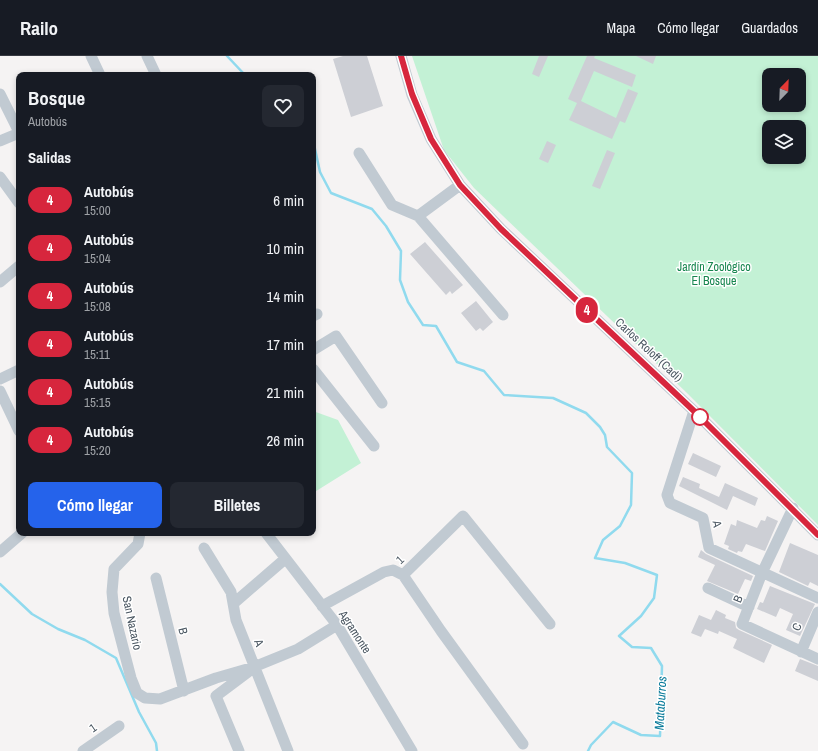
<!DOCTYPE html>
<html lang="es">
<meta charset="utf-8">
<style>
:root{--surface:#171b24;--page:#242831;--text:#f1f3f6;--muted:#9ea1a6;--line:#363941;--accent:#2563eb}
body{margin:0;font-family:"Archivo Narrow",sans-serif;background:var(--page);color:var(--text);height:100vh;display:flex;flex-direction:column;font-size:15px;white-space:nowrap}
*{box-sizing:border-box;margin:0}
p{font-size:13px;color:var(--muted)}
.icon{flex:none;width:22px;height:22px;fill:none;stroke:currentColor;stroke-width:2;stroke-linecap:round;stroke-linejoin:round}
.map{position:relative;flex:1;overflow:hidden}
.panel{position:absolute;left:16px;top:16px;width:300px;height:464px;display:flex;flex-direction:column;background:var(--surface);border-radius:8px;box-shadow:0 2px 6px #0003}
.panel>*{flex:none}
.badge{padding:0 8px;border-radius:13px;font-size:14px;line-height:26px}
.needle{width:26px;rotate:23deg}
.tools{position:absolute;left:762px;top:12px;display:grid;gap:8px}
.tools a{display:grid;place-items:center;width:44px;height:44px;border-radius:8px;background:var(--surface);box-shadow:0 2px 6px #0003;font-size:20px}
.map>.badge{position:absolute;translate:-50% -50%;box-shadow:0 0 0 2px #fff}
h2{padding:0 12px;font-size:15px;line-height:36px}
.round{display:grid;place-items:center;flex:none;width:42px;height:42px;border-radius:8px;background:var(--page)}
.summary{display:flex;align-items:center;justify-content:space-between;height:68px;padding:0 12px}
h1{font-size:19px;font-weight:800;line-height:30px}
.cta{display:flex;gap:8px;margin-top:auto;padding:8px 12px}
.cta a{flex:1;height:46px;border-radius:8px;background:var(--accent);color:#fff;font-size:16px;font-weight:800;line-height:46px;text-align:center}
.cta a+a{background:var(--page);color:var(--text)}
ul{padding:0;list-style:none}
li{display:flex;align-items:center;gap:12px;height:48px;padding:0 12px}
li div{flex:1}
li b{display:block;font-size:15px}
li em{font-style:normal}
li .badge{min-width:44px;font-weight:700;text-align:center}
header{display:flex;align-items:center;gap:24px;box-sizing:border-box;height:56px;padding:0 20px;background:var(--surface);border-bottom:1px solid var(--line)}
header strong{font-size:19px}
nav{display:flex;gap:22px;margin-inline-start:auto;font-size:14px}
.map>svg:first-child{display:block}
.green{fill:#c3f1d5;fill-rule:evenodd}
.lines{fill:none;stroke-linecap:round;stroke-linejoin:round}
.stream{stroke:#90daee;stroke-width:2.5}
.building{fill:#cdcfd5}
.minor{stroke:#c1cad2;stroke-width:11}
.line-casing{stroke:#fff;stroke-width:9}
.line{stroke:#d7263d;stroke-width:6}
.stop-dot{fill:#fff;stroke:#d7263d;stroke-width:2}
.labels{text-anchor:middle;stroke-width:3;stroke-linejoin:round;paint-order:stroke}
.park-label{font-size:12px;fill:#17864f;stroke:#fff}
.street-label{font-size:12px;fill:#4a5661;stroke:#fff}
.water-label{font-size:13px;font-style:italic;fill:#0c7c9b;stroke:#fff}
</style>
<header>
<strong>Railo</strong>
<nav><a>Mapa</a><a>Cómo llegar</a><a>Guardados</a></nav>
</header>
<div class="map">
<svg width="818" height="695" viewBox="0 0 818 695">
<rect width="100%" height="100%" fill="#f5f3f3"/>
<!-- green -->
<path class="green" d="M412,0H818V469L688,338L474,132L444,94ZM769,19H799V49H769ZM769,71H799V101H769Z
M313,355L338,364L361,407L313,437Z"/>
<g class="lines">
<!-- stream -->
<path class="stream" d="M227,0L245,19
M313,84L320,116L331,137L372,153L386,170L401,195L400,224L408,246L423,269L436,270L457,306L484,315L504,339L553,342L586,357L600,371L605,379L607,391L632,417L631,449L620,470L603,484L595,502L625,507L657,519L654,542L641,560L619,580L632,591L651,592L662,610L660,680L641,679L613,666L591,689L588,695
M0,528L32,558L58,573L85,584L116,602L139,656L156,687L157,695"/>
</g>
<!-- building -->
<path class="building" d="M343,0H367L383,50L351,61L333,3Z
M539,0H548L539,21L532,18Z
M587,0H595L594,2L636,19L632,31L594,15L581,45L616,62L628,33L638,37L625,67L620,65L612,83L569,64L577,47L568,43Z
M636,0H656L653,8Z
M547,85L556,89L548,107L539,103Z
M607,94L615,97L600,133L592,130Z
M425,186L463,229L452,238L450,235L446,239L410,198Z
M476,245L493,266L483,275L480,272L476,275L461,257Z
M693,397L721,410L716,421L688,408Z
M683,421L700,428L699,432L719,441L725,427L758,442L755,450L733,440L727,454L679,430Z
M767,460L778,465L765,495L746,488L742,496L738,495L737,497L728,493L729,490L724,488L731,468L736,470L737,464L757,472L761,464L765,465Z
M790,487L818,499V530L810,526L808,530L779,516Z
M701,494L706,498L753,520L751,525L745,523L738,538L707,525L715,509L698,501Z
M770,530L815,548L800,580L786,574L793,558L780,552L776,561L757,553L760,546L763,547Z
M716,554L726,559L725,562L735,566L736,572L739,574L772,589L764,607L733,592L737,583L719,575L718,578L705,573L701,581L691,577L699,559L711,564Z
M800,603L818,610V625L795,615Z"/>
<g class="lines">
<!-- minor -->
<path class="minor" d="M91,0L100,19
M147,0L156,19
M401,0L412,39L431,83L460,129L501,173L694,355L818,479
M0,38L19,76
M0,85L19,77
M359,97L392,149L418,160L460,129
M0,121L19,147
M418,160L503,259
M0,226L19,210
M313,260L317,258
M313,294L336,280L382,347
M313,313L374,390
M0,323L19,314
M0,335L19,375
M694,355L667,439L670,447L703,462L709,492L818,542
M793,452L762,517L742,568L818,603
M140,477L138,488L114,513L112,536L114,557L131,622L137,637L145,642L160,643L216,622L254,611L298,593L337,569
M266,477L337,569L412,695
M204,492L231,536L236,564L288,695
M0,496L22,477
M403,519L463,460L550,568
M156,522L184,635
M708,532L749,551
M234,547L285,503
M322,550L384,516L393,514L403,519L441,575L523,688
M801,596L818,556
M83,695L119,670
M239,695L216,640L248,616"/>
</g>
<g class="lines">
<!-- line casing -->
<g class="line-casing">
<path id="line" d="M401,0L412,38L431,83L460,129L501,173L694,355L818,479"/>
</g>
<!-- line -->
<use href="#line" class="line"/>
</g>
<!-- markers -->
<circle class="stop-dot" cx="700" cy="361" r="8"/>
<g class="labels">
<!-- park labels -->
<g class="park-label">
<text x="714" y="215">Jardín Zoológico<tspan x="714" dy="14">El Bosque</tspan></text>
</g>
<!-- street labels -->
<g class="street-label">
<text transform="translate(649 294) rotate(43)" y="4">Carlos Roloff (Cadí)</text>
<text transform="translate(717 468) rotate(79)" y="4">A</text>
<text transform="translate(400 504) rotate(-44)" y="4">1</text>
<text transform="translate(738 543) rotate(-68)" y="4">B</text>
<text transform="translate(132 567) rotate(78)" y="4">San Nazario</text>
<text transform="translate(797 571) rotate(-67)" y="4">C</text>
<text transform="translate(183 575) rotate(76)" y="4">B</text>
<text transform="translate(355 576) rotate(57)" y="4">Agramonte</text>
<text transform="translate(259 587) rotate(69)" y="4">A</text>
<text transform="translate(93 672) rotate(-35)" y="4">1</text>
</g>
<!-- water labels -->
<g class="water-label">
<text transform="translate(660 647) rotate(-87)" y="5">Mataburros</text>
</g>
</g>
</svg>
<div class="tools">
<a><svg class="needle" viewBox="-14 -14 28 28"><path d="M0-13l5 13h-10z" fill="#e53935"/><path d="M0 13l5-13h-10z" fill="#9ea1a6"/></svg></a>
<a><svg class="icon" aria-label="layers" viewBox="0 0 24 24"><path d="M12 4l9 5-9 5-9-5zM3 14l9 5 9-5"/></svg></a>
</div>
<b class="badge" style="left:587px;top:254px;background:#d7263d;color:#fff">4</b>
<section class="panel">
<div class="summary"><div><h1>Bosque</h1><p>Autobús</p></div><a class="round"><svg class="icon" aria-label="heart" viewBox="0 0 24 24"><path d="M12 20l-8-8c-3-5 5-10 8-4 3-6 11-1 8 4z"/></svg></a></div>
<h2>Salidas</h2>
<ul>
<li><span class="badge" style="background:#d7263d;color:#fff">4</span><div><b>Autobús</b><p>15:00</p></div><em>6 min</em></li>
<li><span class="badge" style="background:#d7263d;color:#fff">4</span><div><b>Autobús</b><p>15:04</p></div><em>10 min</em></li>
<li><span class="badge" style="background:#d7263d;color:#fff">4</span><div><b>Autobús</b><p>15:08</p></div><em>14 min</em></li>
<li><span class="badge" style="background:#d7263d;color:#fff">4</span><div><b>Autobús</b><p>15:11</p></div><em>17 min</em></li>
<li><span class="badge" style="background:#d7263d;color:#fff">4</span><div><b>Autobús</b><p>15:15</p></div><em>21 min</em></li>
<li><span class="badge" style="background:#d7263d;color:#fff">4</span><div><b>Autobús</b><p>15:20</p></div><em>26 min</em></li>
</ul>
<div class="cta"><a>Cómo llegar</a><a>Billetes</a></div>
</section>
</div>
